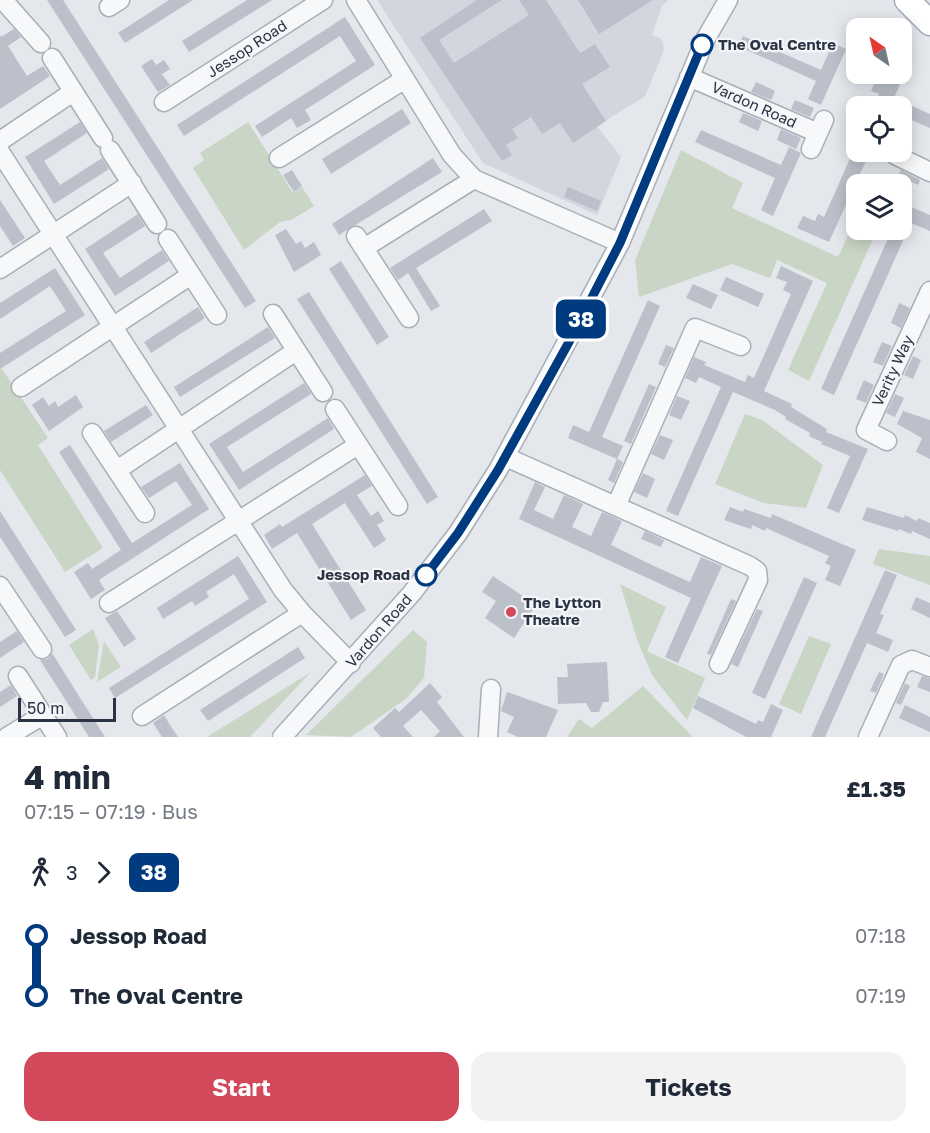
<!DOCTYPE html>
<meta charset="utf-8">
<style>
:root{--surface:#fff;--page:#f2f2f3;--text:#1f2937;--muted:#747a83;--accent:#d1495b}
body{margin:0;font-family:"Golos Text",sans-serif;background:var(--page);color:var(--text);height:100vh;display:flex;flex-direction:column;font-size:22px;white-space:nowrap}
*{box-sizing:border-box;margin:0}
p{font-size:20px;color:var(--muted)}
.icon{flex:none;width:33px;height:33px;fill:none;stroke:currentColor;stroke-width:2;stroke-linecap:round;stroke-linejoin:round}
.map{position:relative;height:737px;overflow:hidden}
.panel{display:flex;flex-direction:column;background:var(--surface);flex:1}
.panel>*{flex:none}
.badge{padding:0 12px;border-radius:9px;font-size:21px;line-height:39px}
.needle{width:39px;rotate:326deg}
.fabs{position:absolute;left:846px;top:18px;display:grid;gap:12px}
.fabs a{display:grid;place-items:center;width:66px;height:66px;border-radius:12px;background:var(--surface);box-shadow:0 3px 15px #0003;font-size:30px}
.scale{position:absolute;left:18px;bottom:15px;width:98px;box-sizing:border-box;padding-left:6px;border:3px solid #2b3445;border-top:0;font-size:16px;line-height:21px;white-space:nowrap;color:#2b3445;-webkit-text-stroke:4px #f4f6f9;paint-order:stroke}
.map>.badge{position:absolute;translate:-50% -50%;box-shadow:0 0 0 3px #fff}
.legs{display:flex;align-items:center;gap:9px;height:66px;padding:0 24px;font-size:20px}
.legs p{margin-inline-start:auto}
.summary{display:flex;align-items:center;justify-content:space-between;height:102px;padding:0 24px}
h1{font-size:33px;font-weight:700;line-height:45px}
.primary-button{display:flex;gap:12px;margin-top:auto;padding:12px 24px}
.primary-button a{flex:1;height:69px;border-radius:18px;background:var(--accent);color:#fff;font-size:24px;font-weight:700;line-height:69px;text-align:center}
.primary-button a+a{background:var(--page);color:var(--text)}
ul{padding:0 24px;list-style:none}
li{display:flex;align-items:center;gap:21px;height:60px;font-size:22px}
li i{display:grid;place-items:center;width:9px;height:100%;margin:0 8px;background:currentColor}
li i::after{content:'';width:15px;height:15px;margin:-8px;border:4px solid;border-radius:50%;background:var(--surface)}
li p{margin-inline-start:auto}
li:first-child i{background:linear-gradient(#0000 50%,currentColor 0)}
li:last-child i{background:linear-gradient(currentColor 50%,#0000 0)}
.map>svg:first-child{display:block}
.built{fill:#d2d6de}
.green{fill:#c9d6c5}
.building{fill:#bbc0ca}
.lines{fill:none;stroke-linecap:round;stroke-linejoin:round}
.minor-casing{stroke:#a9aeb7;stroke-width:21}
.major-casing{stroke:#a3abb8;stroke-width:27}
.minor{stroke:#f7f8fa;stroke-width:18}
.major{stroke:#fff;stroke-width:24}
.line-1-casing{stroke:#fff;stroke-width:14}
.line-1{stroke:#003b80;stroke-width:9}
.stop-1-dot{fill:#fff;stroke:#003b80;stroke-width:3}
.poi-dot{fill:#d1495b;stroke:#f4f6f9;stroke-width:2}
.labels{text-anchor:middle;stroke-width:4.5;stroke-linejoin:round;paint-order:stroke}
.stop-label{font-size:15px;font-weight:bold;fill:#2b3445;stroke:#f4f6f9;text-anchor:start}
.street-label{font-size:15px;fill:#2b3445;stroke:#f4f6f9}
.poi-label{font-size:15px;font-weight:bold;fill:#2b3445;stroke:#f4f6f9;text-anchor:start}
</style>
<div class="map">
<svg width="930" height="737" viewBox="0 0 930 737">
<rect width="100%" height="100%" fill="#e4e7ec"/>
<!-- built -->
<path class="built" d="M377,0H668L662,6L652,35L662,39L664,50L645,96L597,126L621,157L597,215L483,163Z"/>
<!-- green -->
<path class="green" d="M248,122L293,193L302,187L314,206L291,220L280,222L244,250L193,168L204,160L200,153Z
M681,150L743,183L732,208L838,257L856,218V230H877L809,381L788,370L827,283L777,260L770,278L732,264L639,297L635,260Z
M0,366L48,438L38,445L103,548L65,572L0,470Z
M745,414L762,420L823,465L806,508L764,503L715,484Z
M879,549L930,556V585L873,564Z
M620,584L666,607L647,651L705,678L687,720L652,675L638,642Z
M93,629L99,645L95,677L91,680L69,645Z
M413,630L427,642L424,678L406,699L351,737L306,735Z
M809,636L831,644L801,714L779,704Z
M104,641L121,667L97,682Z
M311,672L250,737H207Z
M643,686L693,737H567L579,719L592,728Z"/>
<!-- building -->
<path class="building" d="M47,0H63L256,301L245,308Z
M169,0H193L125,43L118,33Z
M247,0H272L189,52L182,41Z
M477,0H502L439,40L454,63L529,15L519,0H546L580,53L595,44L610,67L582,84L606,121L573,143L560,123L542,134L531,117L512,129L518,138L506,145L512,155L502,161L420,38Z
M578,0H653L599,34Z
M345,17L375,65L305,110L311,120L297,128L291,118L262,137L255,126L356,61L340,36L184,136L177,125Z
M14,29L21,37L8,46L27,76L43,66L50,76L0,109V35L1,37Z
M743,36L821,70L833,43L846,49L821,105L808,99L816,81L738,46Z
M152,59L156,65L164,60L170,69L162,74L170,85L158,92L141,66Z
M850,74H882L901,82L894,98L930,114V128L904,117L909,106H873L879,94L871,91L874,84Z
M756,82L775,91L771,100L751,92Z
M795,100L814,108L810,117L791,109Z
M402,109L411,123L331,174L322,159Z
M743,113L762,121L758,131L739,122Z
M80,122L87,133L44,161L60,185L102,158L109,169L54,204L25,157Z
M781,129L801,138L796,149L777,140Z
M701,130L781,165L789,147L801,153L773,216L761,210L775,178L695,142Z
M853,152H870L829,242L797,228L803,216L815,221L818,214L824,217Z
M433,158L442,172L339,235L332,224Z
M292,170L302,186L294,192L283,175Z
M901,170L920,180L918,185L898,176Z
M568,187L601,201L597,211L564,197Z
M0,200L25,238L13,246L0,226Z
M902,203L930,215V231L911,223L834,395L821,389L891,232L902,237Z
M484,209L492,221L416,268L440,306L431,311L408,273L398,280L390,268Z
M138,214L145,226L103,253L120,278L162,250L169,261L115,296L85,249Z
M286,229L296,244L301,241L305,248L314,242L321,255L294,272L275,235Z
M341,261L389,337L377,345L329,269Z
M781,266L813,281L764,391L792,404L791,407L827,429L826,432L868,449L839,513L827,508L850,456L821,444L822,442L809,436L810,433L785,419L786,417L775,410L733,392L678,516L666,511L721,387L699,377L696,383L685,378L694,357L706,362L704,365L745,382L748,375L754,378L791,294L783,290L787,282L776,278Z
M55,268L85,315L0,369V353L66,311L50,286L0,319V303Z
M726,277L764,294L758,307L720,290Z
M693,284L718,295L711,309L686,298Z
M309,292L438,497L427,504L297,299Z
M648,300L660,306L602,437L623,446L617,459L568,438L573,425L589,432Z
M899,303L910,308L901,328L891,323Z
M198,307L205,318L151,353L144,342Z
M268,327L275,338L180,397L174,387Z
M882,342L892,346L883,366L873,362Z
M666,345L674,348L665,367L658,364Z
M913,356L921,360L913,379L904,375Z
M864,380L874,385L866,403L856,399Z
M304,383L311,394L227,447L243,472L328,418L334,429L239,490L209,444Z
M649,384L656,387L631,444L624,441Z
M895,394L904,398L895,417L886,413Z
M76,395L83,407L49,431L32,405L43,397L49,406L55,401L58,407Z
M677,396L690,401L681,420L669,415Z
M146,405L153,415L111,442L104,431Z
M903,411L930,420V459L916,452L922,438L897,424Z
M660,435L673,440L664,460L651,454Z
M70,445L132,543L192,505L176,481L149,498L141,487L180,463L209,509L99,580L105,590L91,599L74,572L88,563L92,569L121,550L59,452Z
M617,459L623,462L614,483L608,480Z
M643,473L655,479L647,498L634,492Z
M365,475L372,486L357,495L371,516L378,511L384,521L377,525L386,540L374,548L345,503L312,524L366,610L351,620L297,533L272,549L264,535L280,524L282,527Z
M535,482L545,487L534,510L553,519L564,495L583,504L572,527L591,536L602,512L622,521L611,545L656,567L690,582L701,557L722,566L678,663L665,657L691,598L519,519Z
M730,507L743,512L744,509L771,518L772,514L856,550L840,586L825,580L831,566L825,563L829,556L766,528L765,531L752,525L751,529L724,520Z
M867,507L904,518L905,515L917,521L918,518L930,523V539L912,531L911,534L899,529L898,531L862,520Z
M0,511L76,630L65,637L0,537Z
M645,531L664,540L661,547L641,539Z
M238,556L267,602L115,698L109,688L249,599L234,574L206,592L209,597L195,606L192,601L163,619L157,608Z
M885,570L897,575L880,614L884,615L876,633L893,640L888,652L867,643L825,737H811Z
M493,576L536,605L514,638L485,618L496,601L482,592Z
M804,577L817,583L765,699L752,693Z
M916,597L930,603V618L911,609Z
M731,599L736,601L711,655L707,654Z
M757,609L763,611L738,667L731,664Z
M117,611L136,639L124,647L105,618Z
M17,631L24,642L0,658V642Z
M298,647L305,658L208,721L200,710Z
M52,653L77,693L105,737H89L40,660L48,659Z
M607,662L609,702H603L599,712H591L586,703L558,704L557,677H568L567,664Z
M879,672L884,674L876,693L870,691Z
M922,676L930,678V692L917,687Z
M430,683L442,697L437,702L464,737H434L440,731L421,710L403,726L413,737H381L373,728L395,708L399,712Z
M905,683L910,686L901,705L896,703Z
M11,685L17,696L0,707V692Z
M507,692L558,710L546,737H518L507,732L514,717L501,711Z
M698,696L756,724L758,720L763,722L771,704L783,710L771,737H746L693,708Z
M905,705L930,717V732L899,718Z
M164,715L170,725L178,737H162L153,723Z"/>
<g class="lines">
<!-- minor casing -->
<g class="minor-casing">
<path id="minor" d="M3,0L41,43
M356,0L452,155L474,179L620,243
M109,7L120,0
M52,58L103,138
M689,77L818,133
M164,102L323,0
M0,141L73,92
M811,149L824,120
M110,150L157,224
M0,152L283,590L302,613L351,663
M895,155L930,172
M279,158L405,79
M356,236L409,318
M168,239L217,315
M364,248L474,179
M0,269L132,183
M273,314L323,392
M21,387L191,275
M335,409L398,506
M92,433L145,513
M887,441L866,430L930,291
M506,457L750,566L757,571L758,580L719,664
M117,470L296,351
M616,506L695,328L741,346
M0,586L42,649
M109,603L358,445
M18,676L57,737
M142,716L302,613
M7,737L43,715
M282,737L412,593L458,533L498,470L620,243L705,40L728,0
M488,737L491,689
M868,737L901,665L912,660L930,667"/>
</g>
<!-- major casing -->
<g class="major-casing">
<path id="major" d="M907,0L930,23"/>
</g>
<!-- minor -->
<use href="#minor" class="minor"/>
<!-- major -->
<use href="#major" class="major"/>
</g>
<g class="lines">
<!-- line-1 casing -->
<g class="line-1-casing">
<path id="line-1" d="M426,575L458,533L498,470L569,342L620,243L702,45"/>
</g>
<!-- line-1 -->
<use href="#line-1" class="line-1"/>
</g>
<!-- markers -->
<g class="stop-1-dot">
<circle cx="702" cy="45" r="10"/>
<circle cx="426" cy="575" r="10"/>
</g>
<circle class="poi-dot" cx="511" cy="612" r="6"/>
<g class="labels">
<!-- stop labels -->
<g class="stop-label">
<text x="718" y="50">The Oval Centre</text>
<text x="410" y="580" text-anchor="end">Jessop Road</text>
</g>
<!-- street labels -->
<g class="street-label">
<text transform="translate(247 49) rotate(-33)" y="5">Jessop Road</text>
<text transform="translate(754 105) rotate(24)" y="5">Vardon Road</text>
<text transform="translate(893 371) rotate(-65)" y="5">Verity Way</text>
<text transform="translate(379 631) rotate(-49)" y="5">Vardon Road</text>
</g>
<!-- poi labels -->
<g class="poi-label">
<text x="523" y="608">The Lytton<tspan x="523" dy="17">Theatre</tspan></text>
</g>
</g>
</svg>
<div class="fabs">
<a><svg class="needle" viewBox="-14 -14 28 28"><path d="M0-13l5 13h-10z" fill="#e53935"/><path d="M0 13l5-13h-10z" fill="#747a83"/></svg></a>
<a><svg class="icon" aria-label="locate" viewBox="0 0 24 24"><circle cx="12" cy="12" r="6"/><path d="M12 2v4M12 18v4M2 12h4M18 12h4"/></svg></a>
<a><svg class="icon" aria-label="layers" viewBox="0 0 24 24"><path d="M12 4l9 5-9 5-9-5zM3 14l9 5 9-5"/></svg></a>
</div>
<div class="scale">50 m</div>
<b class="badge" style="left:581px;top:319px;background:#003b80;color:#fff">38</b>
</div>
<section class="panel">
<div class="summary"><div><h1>4 min</h1><p>07:15 – 07:19 · Bus</p></div><b>£1.35</b></div>
<div class="legs"><svg class="icon" aria-label="walk" viewBox="0 0 24 24"><circle cx="13" cy="4" r="2"/><path d="M13 8l-2 6 4 7M11 14l-3 7M7 12l3-4h3l4 4"/></svg>3<svg class="icon" aria-label="forward" viewBox="0 0 24 24"><path d="M9 5l7 7-7 7"/></svg><b class="badge" style="background:#003b80;color:#fff">38</b></div>
<ul>
<li><i style="color:#003b80"></i><b>Jessop Road</b><p>07:18</p></li>
<li><i style="color:#003b80"></i><b>The Oval Centre</b><p>07:19</p></li>
</ul>
<div class="primary-button"><a>Start</a><a>Tickets</a></div>
</section>
